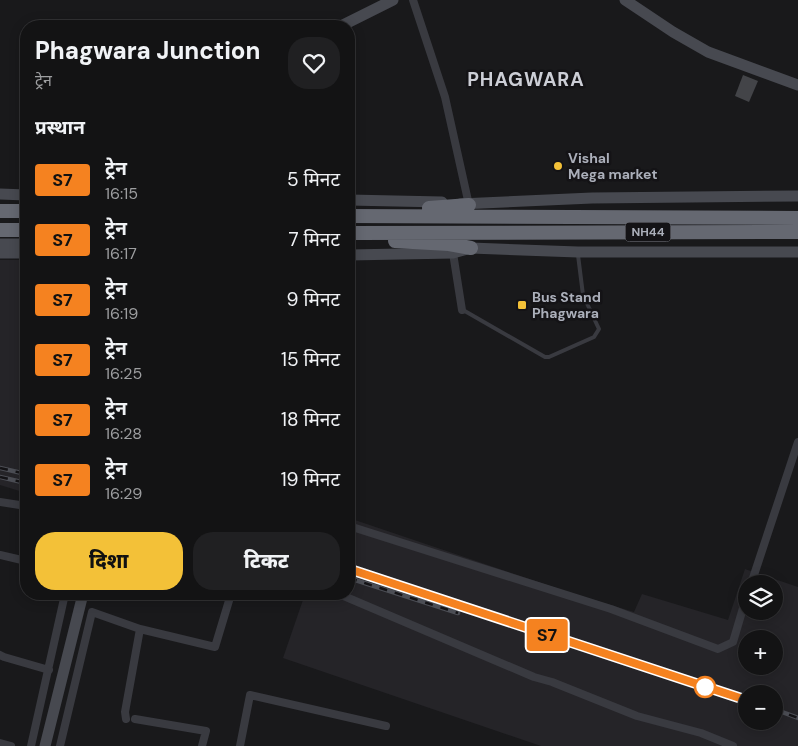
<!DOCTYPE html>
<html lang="hi">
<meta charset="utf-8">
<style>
:root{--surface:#131314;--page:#202022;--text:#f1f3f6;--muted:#9d9ea0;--line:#323234;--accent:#f3c138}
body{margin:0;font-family:"DM Sans","Noto Sans Devanagari",sans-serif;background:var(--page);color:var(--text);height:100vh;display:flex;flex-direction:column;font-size:19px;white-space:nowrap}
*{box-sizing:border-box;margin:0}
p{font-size:16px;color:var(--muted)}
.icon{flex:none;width:28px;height:28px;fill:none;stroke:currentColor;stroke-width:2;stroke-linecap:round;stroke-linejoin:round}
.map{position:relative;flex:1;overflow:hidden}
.panel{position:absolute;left:20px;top:20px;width:335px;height:580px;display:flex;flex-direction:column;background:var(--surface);border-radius:20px;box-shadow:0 2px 12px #0003,0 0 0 1px var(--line)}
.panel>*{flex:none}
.badge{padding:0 10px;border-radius:4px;font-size:18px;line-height:32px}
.fabs{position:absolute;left:738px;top:575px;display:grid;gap:10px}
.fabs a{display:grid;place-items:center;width:45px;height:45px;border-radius:50%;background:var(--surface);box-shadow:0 2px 12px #0003,0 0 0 1px var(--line);font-size:25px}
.map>.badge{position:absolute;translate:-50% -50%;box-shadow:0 0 0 2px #fff}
h2{padding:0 15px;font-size:19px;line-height:45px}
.round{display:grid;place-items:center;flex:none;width:52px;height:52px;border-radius:20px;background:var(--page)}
.head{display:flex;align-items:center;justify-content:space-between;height:85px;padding:0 15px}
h1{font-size:24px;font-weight:800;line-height:38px}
.action{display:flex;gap:10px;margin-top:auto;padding:10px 15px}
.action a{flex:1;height:58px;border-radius:20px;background:var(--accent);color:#111;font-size:20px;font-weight:800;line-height:58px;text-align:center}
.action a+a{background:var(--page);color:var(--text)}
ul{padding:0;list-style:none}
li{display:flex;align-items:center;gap:15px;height:60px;padding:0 15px}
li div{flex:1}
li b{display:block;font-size:19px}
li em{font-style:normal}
li .badge{min-width:55px;font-weight:700;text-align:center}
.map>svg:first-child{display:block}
.built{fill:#252428;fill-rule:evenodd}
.building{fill:#434448}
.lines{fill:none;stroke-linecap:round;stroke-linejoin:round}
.lane{stroke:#393a40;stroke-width:4}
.street{stroke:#393a40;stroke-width:8}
.secondary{stroke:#474950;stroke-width:11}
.highway{stroke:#656871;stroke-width:14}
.rail-casing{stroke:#4c4e55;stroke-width:4.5}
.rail{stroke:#141316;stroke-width:2.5;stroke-dasharray:8;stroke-linecap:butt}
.line-casing{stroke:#fff;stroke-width:11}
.line{stroke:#f58220;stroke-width:8}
.poi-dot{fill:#f3c138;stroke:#141316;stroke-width:2}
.stop-dot{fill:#fff;stroke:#f58220;stroke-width:2.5}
.labels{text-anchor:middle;stroke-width:5;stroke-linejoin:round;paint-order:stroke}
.shield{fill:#141316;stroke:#7e8089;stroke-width:1}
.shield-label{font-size:12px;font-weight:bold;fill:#abafba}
.poi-label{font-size:14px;font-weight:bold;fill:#abafba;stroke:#141316;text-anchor:start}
.district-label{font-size:19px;font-weight:bold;letter-spacing:1px;fill:#ccced6;stroke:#141316}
</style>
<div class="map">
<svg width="798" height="746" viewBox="0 0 798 746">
<rect width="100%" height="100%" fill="#19191b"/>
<!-- built -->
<path class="built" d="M0,260H26V493L0,485Z
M349,518L571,593L634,612L642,594L728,620L745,569L798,587V746H541L283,658L305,594H349ZM746,584H774V611H746ZM746,639H774V666H746ZM746,694H774V721H746Z"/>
<!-- building -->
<path class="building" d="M743,75L758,81L749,102L735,96Z"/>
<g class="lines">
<!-- lane -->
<path class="lane" d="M463,310L545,357H549L594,337L599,329L583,295L578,255"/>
<!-- street -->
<path class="street" d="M413,0L445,97L469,205
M453,253L462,310
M0,502L26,506
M349,526L611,609L718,649L733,642L746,598
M0,555L26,561
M751,584L798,442
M339,594L534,677L552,682L637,716L701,733L733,746
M140,629L215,647L231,594
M0,655L4,657L49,670
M135,719L206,731L202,746
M0,743L11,746
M31,746L65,594
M60,746L92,612L140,629L125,712L126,719
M240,746L250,695L386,726"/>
<!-- secondary -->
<path class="secondary" d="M625,0L673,32L708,52L798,85
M341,26L393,0
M0,194L26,195
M349,200L442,202
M460,204L592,198L798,196
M0,244H26
M0,253H26
M349,255L453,253L471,248L578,252H798
M45,746L83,594"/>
<!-- highway -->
<path class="highway" d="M429,208L469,205
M0,211H26
M349,216L798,218
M0,230H26
M349,233L798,232
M395,241L449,244L471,248"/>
<!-- rail casing -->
<g class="rail-casing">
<path id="rail" d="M0,468L26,474
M0,477L26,483
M349,569L746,700
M349,578L458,613
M774,709L798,718"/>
</g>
<!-- rail -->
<use href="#rail" class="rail"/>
</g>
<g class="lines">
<!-- line casing -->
<g class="line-casing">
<path id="line" d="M349,569L746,700"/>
</g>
<!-- line -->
<use href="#line" class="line"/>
</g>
<!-- markers -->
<g class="poi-dot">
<circle cx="558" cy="166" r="5"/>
<rect x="517" y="300" width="10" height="10" rx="2.5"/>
</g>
<circle class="stop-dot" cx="705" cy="687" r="10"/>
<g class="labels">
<!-- shield labels -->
<rect class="shield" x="625.5" y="222.5" width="45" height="19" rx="4"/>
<g class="shield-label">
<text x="648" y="236">NH44</text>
</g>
<!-- poi labels -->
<g class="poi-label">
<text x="568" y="163">Vishal<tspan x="568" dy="16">Mega market</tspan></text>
<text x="532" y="302">Bus Stand<tspan x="532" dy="16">Phagwara</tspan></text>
</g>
<!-- district labels -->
<g class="district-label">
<text x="526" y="86">PHAGWARA</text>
</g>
</g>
</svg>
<div class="fabs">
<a><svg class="icon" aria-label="layers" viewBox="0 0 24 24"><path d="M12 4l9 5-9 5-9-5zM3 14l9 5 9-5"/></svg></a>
<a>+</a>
<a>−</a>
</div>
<b class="badge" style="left:547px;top:635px;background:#f58220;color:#111">S7</b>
<section class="panel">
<div class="head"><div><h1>Phagwara Junction</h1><p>ट्रेन</p></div><a class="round"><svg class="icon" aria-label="heart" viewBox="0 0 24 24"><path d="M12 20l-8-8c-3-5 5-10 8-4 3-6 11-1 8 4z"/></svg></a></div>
<h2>प्रस्थान</h2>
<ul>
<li><span class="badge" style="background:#f58220;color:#111">S7</span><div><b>ट्रेन</b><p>16:15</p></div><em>5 मिनट</em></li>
<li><span class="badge" style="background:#f58220;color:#111">S7</span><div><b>ट्रेन</b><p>16:17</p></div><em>7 मिनट</em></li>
<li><span class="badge" style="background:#f58220;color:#111">S7</span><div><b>ट्रेन</b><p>16:19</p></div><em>9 मिनट</em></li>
<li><span class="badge" style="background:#f58220;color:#111">S7</span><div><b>ट्रेन</b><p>16:25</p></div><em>15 मिनट</em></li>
<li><span class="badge" style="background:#f58220;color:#111">S7</span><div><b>ट्रेन</b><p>16:28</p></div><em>18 मिनट</em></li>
<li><span class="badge" style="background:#f58220;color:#111">S7</span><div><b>ट्रेन</b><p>16:29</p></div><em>19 मिनट</em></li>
</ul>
<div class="action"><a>दिशा</a><a>टिकट</a></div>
</section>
</div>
